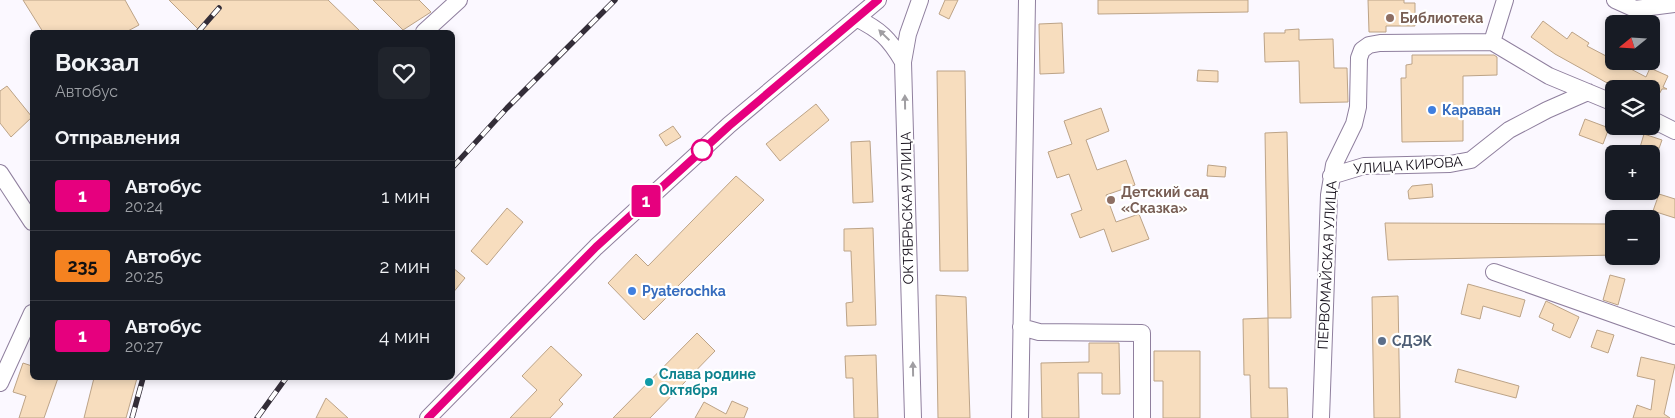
<!DOCTYPE html>
<html lang="ru">
<meta charset="utf-8">
<style>
:root{--surface:#171b24;--page:#20242c;--text:#f1f3f6;--muted:#9ea1a6;--line:#363941}
body{margin:0;font-family:Raleway,sans-serif;background:var(--page);color:var(--text);height:100vh;display:flex;flex-direction:column;font-size:19px;white-space:nowrap}
*{box-sizing:border-box;margin:0}
p{font-size:16px;color:var(--muted)}
.icon{flex:none;width:28px;height:28px;fill:none;stroke:currentColor;stroke-width:2;stroke-linecap:round;stroke-linejoin:round}
.map{position:relative;flex:1;overflow:hidden}
.side{position:absolute;left:30px;top:30px;width:425px;height:350px;display:flex;flex-direction:column;background:var(--surface);border-radius:8px;box-shadow:0 2px 8px #0003}
.side>*{flex:none}
.badge{padding:0 10px;border-radius:4px;font-size:18px;line-height:32px}
.needle{width:32px;rotate:252deg}
.buttons{position:absolute;left:1605px;top:15px;display:grid;gap:10px}
.buttons a{display:grid;place-items:center;width:55px;height:55px;border-radius:8px;background:var(--surface);box-shadow:0 2px 8px #0003;font-size:25px}
.map>.badge{position:absolute;translate:-50% -50%;box-shadow:0 0 0 2px #fff}
h2{padding:0 25px;font-size:19px;line-height:45px}
.round{display:grid;place-items:center;flex:none;width:52px;height:52px;border-radius:8px;background:var(--page)}
.overview{display:flex;align-items:center;justify-content:space-between;height:85px;padding:0 25px}
h1{font-size:24px;font-weight:700;line-height:38px}
ul{padding:0;list-style:none}
li{display:flex;align-items:center;gap:15px;height:70px;padding:0 25px;border-top:1px solid var(--line)}
li div{flex:1}
li b{display:block;font-size:19px}
li em{font-style:normal}
li .badge{min-width:55px;font-weight:700;text-align:center}
.map>svg:first-child{display:block}
.building{fill:#f7ddbe;stroke:#bca387}
.lines{fill:none;stroke-linecap:round;stroke-linejoin:round}
.minor-casing{stroke:#8f7f9e;stroke-width:18}
.minor{stroke:#fff;stroke-width:16}
.rail-casing{stroke:#332d38;stroke-width:5.5}
.rail{stroke:#fff;stroke-width:4;stroke-dasharray:11;stroke-linecap:butt}
.oneway{fill:#a09ea2}
.line-casing{stroke:#fff;stroke-width:11}
.line{stroke:#e6007e;stroke-width:8}
.education-dot{fill:#8d6e63;stroke:#fff;stroke-width:2}
.shop-dot{fill:#3f7fe0;stroke:#fff;stroke-width:2}
.stop-dot{fill:#fff;stroke:#e6007e;stroke-width:2.5}
.service-dot{fill:#5c6f8a;stroke:#fff;stroke-width:2}
.culture-dot{fill:#0f9aa8;stroke:#fff;stroke-width:2}
.labels{text-anchor:middle;stroke-width:4.5;stroke-linejoin:round;paint-order:stroke}
.education-label{font-size:14px;font-weight:bold;fill:#785e54;stroke:#fff;text-anchor:start}
.shop-label{font-size:14px;font-weight:bold;fill:#366cbe;stroke:#fff;text-anchor:start}
.street-label{font-size:14px;fill:#120c17;stroke:#fff}
.service-label{font-size:14px;font-weight:bold;fill:#4e5e75;stroke:#fff;text-anchor:start}
.culture-label{font-size:14px;font-weight:bold;fill:#0d838f;stroke:#fff;text-anchor:start}
</style>
<div class="map">
<svg width="1675" height="418" viewBox="0 0 1675 418">
<rect width="100%" height="100%" fill="#fbf8ff"/>
<!-- building -->
<path class="building" d="M23,0H125L139,25L126,32H43Z
M169,0H328L361,32H201Z
M373,0H419L431,12L403,30Z
M945,0H958L949,19L939,14Z
M1098,0H1248V12L1098,14Z
M1368,0H1404V3H1415V26H1386V32H1369Z
M1543,21L1567,39L1572,32L1589,43L1587,46L1646,77L1650,68L1668,76L1663,87L1667,89H1662L1651,109V89H1618L1555,54L1531,37Z
M1062,23L1064,73L1040,74L1039,24Z
M1299,29V40L1333,39L1334,68H1347L1348,102L1300,103L1299,61L1265,62L1264,33H1285V30Z
M1412,55H1494L1497,57V75L1463,76V141L1402,142L1401,78H1406V65L1412,64Z
M1198,70L1218,71V82L1197,81Z
M937,71H965L968,271H940Z
M7,86L32,117L11,137L0,123V91Z
M816,104L829,120L780,161L766,144Z
M1101,108L1109,131L1086,140L1097,170L1126,160L1135,185L1106,195L1116,222L1139,214L1149,239L1112,252L1104,229L1080,238L1071,214L1082,210L1069,174L1057,178L1048,152L1072,144L1064,121Z
M1585,119L1609,128L1603,144L1579,135Z
M673,126L681,137L666,146L659,135Z
M1287,132L1291,318H1268L1265,133Z
M1644,134L1662,140L1657,154H1638Z
M870,141L873,202L853,203L851,142Z
M1208,165L1226,167L1225,177L1207,176Z
M736,176L764,200L644,320L608,283L636,254L648,266Z
M1432,184L1433,197L1409,199L1408,191L1412,186Z
M1659,194L1675,199V218L1653,211Z
M507,208L523,222L487,265L471,251Z
M1385,223L1614,224V255L1388,260Z
M873,228L876,325L847,326L846,303L853,302L851,251H844V229Z
M452,267L465,278L452,294Z
M1610,275L1625,279L1618,305L1603,300Z
M1468,284L1525,300L1520,317L1483,306L1480,319L1461,314Z
M936,295L966,297L970,418H938Z
M1398,296L1400,418H1374L1372,297Z
M1546,301L1579,317L1570,338L1552,330L1554,324L1539,317Z
M1268,318L1269,388H1287L1288,418H1251L1250,375H1244L1243,319Z
M1597,330L1614,335L1608,353L1591,347Z
M697,333L715,351L650,418H613Z
M1089,343H1119L1120,394H1102V373H1078L1079,418H1042L1041,363L1089,362Z
M551,346L582,375L559,400L563,404L550,418H510L537,390L522,376Z
M1154,351H1200V418H1163V381H1154Z
M876,355L878,418H854L853,378H846L845,356Z
M1641,357L1675,365L1664,414L1670,418H1633L1637,405L1651,410L1655,380L1637,376Z
M23,363L32,366V378H58L44,418H19L26,396L13,392Z
M1458,369L1519,386L1516,398L1455,382Z
M94,378H137L126,418H84Z
M326,398L348,418H316Z
M732,401L748,408L744,418H695L704,402L726,414Z"/>
<g class="lines">
<!-- minor casing -->
<g class="minor-casing">
<path id="minor" d="M1615,0L1635,9L1675,4
M856,18C880,30 889,38 903,62
M424,32L459,0
M1492,42L1505,0
M1651,119L1675,131
M0,173L32,222
M1331,176L1364,166L1450,164L1471,160L1509,130L1547,110L1588,92
M1494,272L1675,336
M1021,327L1039,332L1142,333V418
M0,383L32,313
M428,418L596,247L729,125L878,0
M913,418L903,62L908,34L920,0
M1020,418L1027,0
M1321,418L1329,195L1334,165L1354,124L1358,107L1359,58L1362,50L1369,45L1380,43L1492,42L1549,76L1614,103"/>
</g>
<!-- minor -->
<use href="#minor" class="minor"/>
<!-- rail casing -->
<g class="rail-casing">
<path id="rail" d="M198,32L219,8
M452,168L507,108L615,0
M132,418L143,378
M257,418L286,378"/>
</g>
<!-- rail -->
<use href="#rail" class="rail"/>
</g>
<!-- one-way arrows -->
<defs><path id="oneway-solid" d="M-6-.8H1V-3.2L6.5 0L1 3.2V.8H-6Z" transform="scale(1.25)"/></defs>
<g class="oneway">
<use href="#oneway-solid" transform="translate(884 35) rotate(-136)"/>
<use href="#oneway-solid" transform="translate(905 102) rotate(-91)"/>
<use href="#oneway-solid" transform="translate(913 369) rotate(-91)"/>
</g>
<g class="lines">
<!-- line casing -->
<g class="line-casing">
<path id="line" d="M428,418L596,247L729,126L878,0"/>
</g>
<!-- line -->
<use href="#line" class="line"/>
</g>
<!-- markers -->
<g class="education-dot">
<circle cx="1390" cy="18" r="5"/>
<circle cx="1111" cy="200" r="5"/>
</g>
<g class="shop-dot">
<circle cx="1432" cy="110" r="5"/>
<circle cx="632" cy="291" r="5"/>
</g>
<circle class="stop-dot" cx="702" cy="150" r="10"/>
<circle class="service-dot" cx="1382" cy="341" r="5"/>
<circle class="culture-dot" cx="649" cy="382" r="5"/>
<g class="labels">
<!-- education labels -->
<g class="education-label">
<text x="1400" y="23">Библиотека</text>
<text x="1121" y="197">Детский сад<tspan x="1121" dy="16">«Сказка»</tspan></text>
</g>
<!-- shop labels -->
<g class="shop-label">
<text x="1442" y="115">Караван</text>
<text x="642" y="296">Pyaterochka</text>
</g>
<!-- street labels -->
<g class="street-label">
<text transform="translate(1408 165) rotate(-4)" y="5">УЛИЦА КИРОВА</text>
<text transform="translate(907 208) rotate(-91)" y="5">ОКТЯБРЬСКАЯ УЛИЦА</text>
<text transform="translate(1327 265) rotate(-87)" y="5">ПЕРВОМАЙСКАЯ УЛИЦА</text>
</g>
<!-- service labels -->
<g class="service-label">
<text x="1392" y="346">СДЭК</text>
</g>
<!-- culture labels -->
<g class="culture-label">
<text x="659" y="379">Слава родине<tspan x="659" dy="16">Октября</tspan></text>
</g>
</g>
</svg>
<div class="buttons">
<a><svg class="needle" viewBox="-14 -14 28 28"><path d="M0-13l5 13h-10z" fill="#e53935"/><path d="M0 13l5-13h-10z" fill="#9ea1a6"/></svg></a>
<a><svg class="icon" aria-label="layers" viewBox="0 0 24 24"><path d="M12 4l9 5-9 5-9-5zM3 14l9 5 9-5"/></svg></a>
<a>+</a>
<a>−</a>
</div>
<b class="badge" style="left:646px;top:201px;background:#e6007e;color:#fff">1</b>
<section class="side">
<div class="overview"><div><h1>Вокзал</h1><p>Автобус</p></div><a class="round"><svg class="icon" aria-label="heart" viewBox="0 0 24 24"><path d="M12 20l-8-8c-3-5 5-10 8-4 3-6 11-1 8 4z"/></svg></a></div>
<h2>Отправления</h2>
<ul>
<li><span class="badge" style="background:#e6007e;color:#fff">1</span><div><b>Автобус</b><p>20:24</p></div><em>1 мин</em></li>
<li><span class="badge" style="background:#f58220;color:#111">235</span><div><b>Автобус</b><p>20:25</p></div><em>2 мин</em></li>
<li><span class="badge" style="background:#e6007e;color:#fff">1</span><div><b>Автобус</b><p>20:27</p></div><em>4 мин</em></li>
</ul>
</section>
</div>
